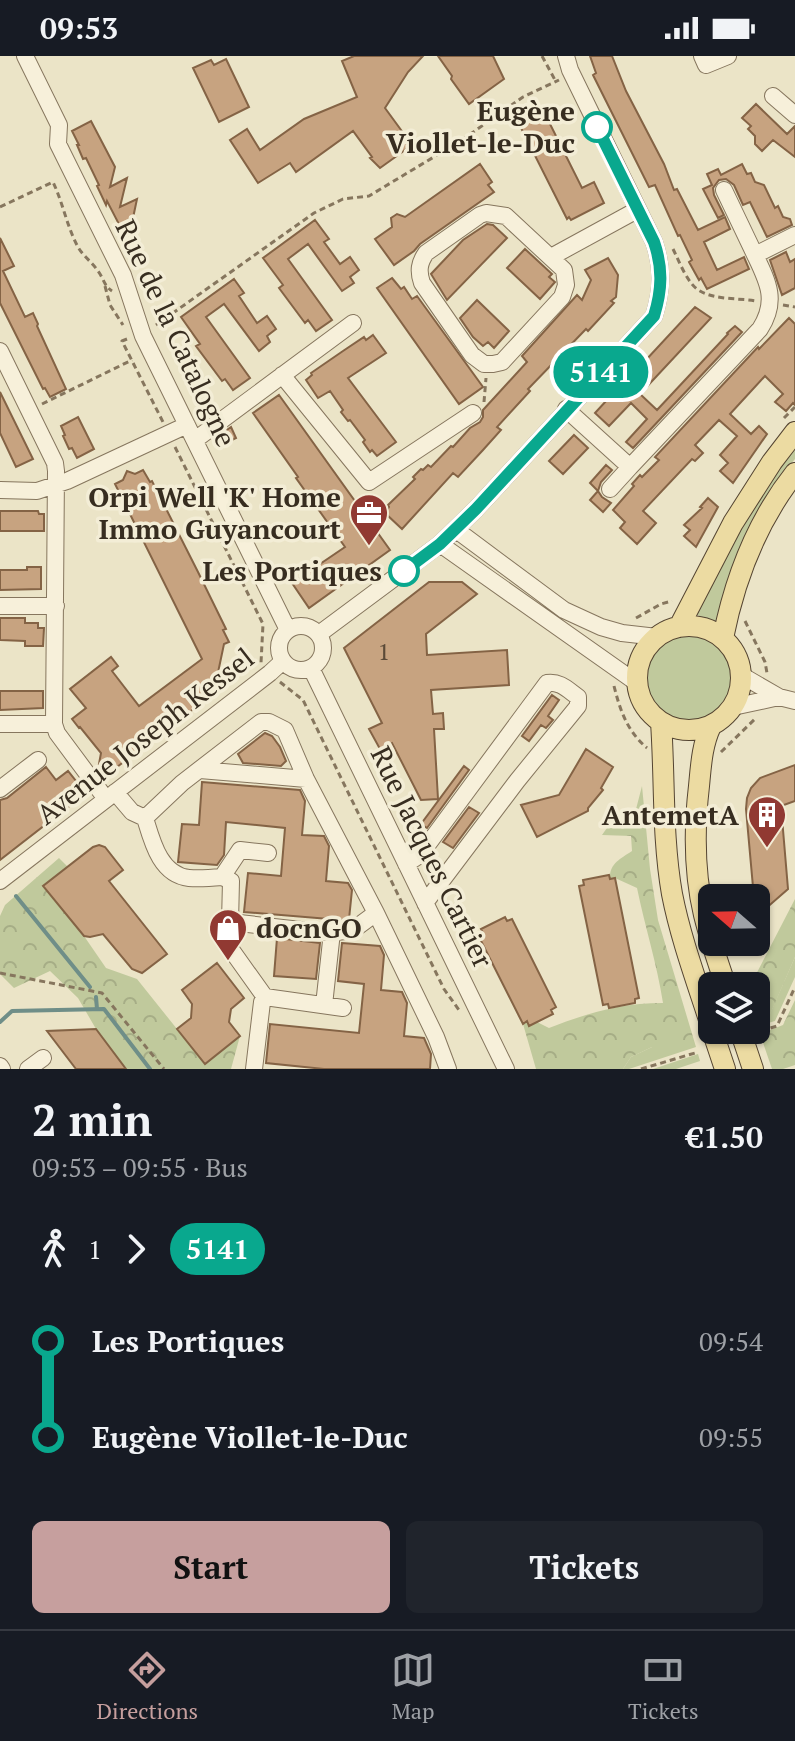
<!DOCTYPE html>
<meta charset="utf-8">
<style>
:root{--surface:#171b24;--page:#20242c;--text:#f1f3f6;--muted:#9ea1a6;--line:#363941;--accent:#c69f9e}
body{margin:0;font-family:"PT Serif",serif;background:var(--page);color:var(--text);height:100vh;display:flex;flex-direction:column;font-size:30px;white-space:nowrap}
*{box-sizing:border-box;margin:0}
p{font-size:26px;color:var(--muted)}
.icon{flex:none;width:44px;height:44px;fill:none;stroke:currentColor;stroke-width:2;stroke-linecap:round;stroke-linejoin:round}
.map{position:relative;height:1013px;overflow:hidden}
.details{display:flex;flex-direction:column;background:var(--surface);flex:1}
.details>*{flex:none}
.badge{padding:0 16px;border-radius:26px;font-size:28px;line-height:52px}
.needle{width:52px;rotate:290deg}
.fabs{position:absolute;left:698px;top:828px;display:grid;gap:16px}
.fabs a{display:grid;place-items:center;width:72px;height:72px;border-radius:12px;background:var(--surface);box-shadow:0 2px 6px #0004;font-size:40px}
.map>.badge{position:absolute;translate:-50% -50%;box-shadow:0 0 0 4px #fff}
.legs{display:flex;align-items:center;gap:12px;height:88px;padding:0 32px;font-size:26px}
.legs p{margin-inline-start:auto}
.head{display:flex;align-items:center;justify-content:space-between;height:136px;padding:0 32px}
h1{font-size:44px;font-weight:700;line-height:60px}
.cta{display:flex;gap:16px;margin-top:auto;padding:16px 32px}
.cta a{flex:1;height:92px;border-radius:12px;background:var(--accent);color:#111;font-size:32px;font-weight:700;line-height:92px;text-align:center}
.cta a+a{background:var(--page);color:var(--text)}
ul{padding:0 32px;list-style:none}
li{display:flex;align-items:center;gap:28px;height:96px;font-size:30px}
li i{display:grid;place-items:center;width:12px;height:100%;margin:0 10px;background:currentColor}
li i::after{content:'';width:20px;height:20px;margin:-10px;border:6px solid;border-radius:50%;background:var(--surface)}
li p{margin-inline-start:auto}
li:first-child i{background:linear-gradient(#0000 50%,currentColor 0)}
li:last-child i{background:linear-gradient(currentColor 50%,#0000 0)}
.status{display:flex;justify-content:space-between;align-items:center;height:56px;padding:0 40px;background:var(--surface);direction:ltr}
.status svg{height:22px;fill:currentColor}
.menu{display:flex;justify-content:space-around;align-items:center;height:112px;border-top:2px solid var(--line);background:var(--surface);font-size:22px;color:var(--muted)}
.menu a{display:grid;justify-items:center;gap:4px}
.menu .current{color:var(--accent)}
.map>svg:first-child{display:block}
.green{fill:#c0c99c}
.forest{fill:url(#forest-crowns)}
.lines{fill:none;stroke-linecap:round;stroke-linejoin:round}
.stream{stroke:#6f8e88;stroke-width:4}
.building{fill:#c7a380;stroke:#846345;stroke-width:2}
.minor-casing{stroke:#86765e;stroke-width:18}
.major-casing{stroke:#544431;stroke-width:22}
.path{stroke:#86765e;stroke-width:3;stroke-dasharray:6 4;stroke-linecap:butt}
.minor{stroke:#f7f0da;stroke-width:16}
.major{stroke:#ecdba2;stroke-width:20}
.line-1-casing{stroke:#fff;stroke-width:18}
.line-1{stroke:#09a88e;stroke-width:12}
.stop-1-dot{fill:#fff;stroke:#09a88e;stroke-width:4}
.labels{text-anchor:middle;stroke-width:7;stroke-linejoin:round;paint-order:stroke}
.number-label{font-size:24px;fill:#5b4a38}
.stop-label{font-size:28px;font-weight:bold;fill:#372d20;stroke:#f3edd6;text-anchor:end}
.street-label{font-size:28px;fill:#372d20;stroke:#f3edd6}
.poi-label{font-size:28px;font-weight:bold;fill:#372d20;stroke:#f3edd6;text-anchor:end}
</style>
<div class="status"><b>09:53</b><svg viewBox="0 0 49 12"><path d="M0 12V9h3v3zM5 12V6h3v6zM10 12V3h3v9zM15 12V0h3v12zM26 1h20v11H26zM47 4h2v5h-2z"/></svg></div>
<div class="map">
<svg width="795" height="1013" viewBox="0 0 795 1013">
<defs>
<pattern id="forest-crowns" width="20" height="18" patternUnits="userSpaceOnUse" patternTransform="scale(2)"><rect width="20" height="18" fill="#c0c99c"/><path d="M2 6a3 3 0 1 1 6 0M12 15a3 3 0 1 1 6 0" fill="none" stroke="#a6ad86"/></pattern>
</defs>
<rect width="100%" height="100%" fill="#ebe4c7"/>
<!-- green -->
<path class="green" d="M795,388V403L789,410L721,564L716,566L694,558L730,488Z
M645 622a43 43 0 1 1 86 0a43 43 0 1 1-86 0Z
M795,901V921L775,965L761,969L759,963L769,960Z
M652,991H696L629,1013H623L631,1001Z
M698,998L700,1005L676,1013H653Z"/>
<!-- forest -->
<path class="forest" d="M642,730L650,813L658,864L696,991H652L631,1001L623,1013H536L523,968L527,965L529,970L537,966L549,972C588,957 620,947 663,947C657,908 645,871 637,832L615,822L610,823C609,808 620,803 632,795L631,780L602,779L609,769L635,757Z
M59,802L68,811L44,830L84,880L106,912L137,923L205,1008L240,980L231,1013H126L96,973L78,942L50,915L14,932L0,918V860L5,849Z
M795,843V901L769,961L759,963L756,952V930H750Z
M795,944V1009L783,1013H772L760,978L783,969Z"/>
<g class="lines">
<!-- stream -->
<path class="stream" d="M16,840L90,931
M96,941L97,953
M0,966L12,955L104,953L150,1013"/>
</g>
<!-- building -->
<path class="building" d="M354,0H423L408,16L385,52L412,89L380,112L370,102L372,101L353,75L296,116L290,107L258,127L230,84L247,73L260,94L304,63L357,41L342,5Z
M438,0H493L504,23L469,48L451,23L452,20Z
M590,0H612L626,35L664,108L674,134L677,133L698,174L725,161L730,173L704,186L717,214L744,201L749,213L707,233L701,222L699,224L689,206L692,204L680,179L678,180L655,129L649,131L593,19L596,17Z
M226,3L249,51L219,66L193,12L211,4L214,9Z
M756,48L787,78L795,70V101L773,84L762,95L755,88V80L748,73L751,70L742,62Z
M543,54L582,132L594,126L604,147L571,164L569,161L567,163L518,66Z
M91,65L115,111L110,131L127,122L120,151L137,143L133,162L136,169L123,176L107,145L106,149L97,130L99,129L86,102L83,103L77,89H79L72,75Z
M480,108L492,126L488,129L494,136L420,188L414,195L394,209L375,183L392,171L391,162L397,158L405,161Z
M742,108L747,118L751,117L755,126L764,129L775,152L778,150L783,161L790,163L792,169L767,181L750,146L743,149L734,129L726,123L719,124L713,132L714,139L724,159L718,162L703,133L712,129L707,118L718,113L721,119Z
M315,164L329,183L324,186L340,208L350,201L359,214L350,221L354,227L342,235L308,188L288,203L332,264L316,275L308,264L305,267L279,232L283,229L263,202Z
M487,168L493,169L507,182L447,244L431,218L463,184Z
M0,182L14,210L3,215L25,261L33,257L38,268L37,270L66,333L50,341L45,332L43,333L0,247Z
M525,193L552,218L549,221L555,226L540,243L507,212Z
M786,196L790,206L795,203V232L782,239L770,204Z
M608,202L618,219L616,241L611,245L614,247L588,275L586,273L528,333L530,335L497,371L501,374L483,394L458,421L453,417L402,473L385,457L389,451L388,449L415,423L413,421L421,413L423,414L428,409L431,411L451,390L453,391L470,372L480,366L483,361V354L527,306L522,300L577,239L582,244L591,224L585,214Z
M392,222L401,233L404,231L412,243L417,240L483,331L459,348L377,232Z
M234,223L244,237L239,240L257,267L267,260L276,273L267,280L270,286L259,295L224,248L206,261L250,322L233,334L225,323L222,325L196,290L200,288L181,261Z
M477,244L509,275L494,292L488,286L483,290L473,281L460,262Z
M695,251L711,262L640,338L657,354L728,278L727,277L735,270L742,276L633,392L626,386L647,363L631,347L609,370L595,357L631,318L632,319Z
M789,262L795,268V349L793,347L786,355L775,346L783,338L765,320L730,358L751,378L759,370L767,378L733,427L720,415L728,407L720,399L737,380L719,364L695,389L703,397L695,405L692,403L643,455L656,467L637,488L620,472L625,466L613,454L634,430L632,428L640,419L642,421L659,404L655,401L758,291L759,293Z
M373,279L386,297L348,322L396,386L377,400L372,394L370,396L363,386L365,384L350,364L348,365L341,356L343,354L330,335L318,342L306,324L312,319L311,317L343,295L364,281L366,284Z
M0,336L33,403L16,411L0,377Z
M279,339L390,494L309,552L292,527L345,491L296,422L298,421L253,357Z
M78,361L94,393L77,402L72,392L69,393L63,380L65,379L61,370Z
M231,371L236,382L224,388L220,379Z
M574,379L588,392L563,418L549,405Z
M606,409L612,414L601,426L598,435L602,441L611,447L603,456L590,444L598,435L590,427Z
M143,414L150,426L152,425L198,516L226,573L223,574L229,586L224,588L216,626L220,633L117,711L99,708L101,697L80,671L79,672L72,663L86,652L70,633L111,601L118,610L112,615L139,650L202,603L115,428L123,424L127,415L135,418Z
M708,442L718,451L696,491L684,480L690,474L684,469L702,452L700,451Z
M0,455H38L39,458H44V475H0Z
M27,511H41V533L0,534V514H27Z
M429,526H462L477,538L426,578L427,599L507,594L509,629L431,634L433,658L443,657L444,673H434L438,743L421,744L392,687L380,693L369,673L382,667L344,592Z
M0,562H25V567H38V572H44L43,590H25V585L0,584Z
M0,635H43V652L0,654Z
M552,639L559,644L548,660L553,664L546,672L541,669L529,685L522,680Z
M265,677L272,680L280,691L286,705L281,710L243,707L238,698Z
M586,693L613,711L601,732L603,734L588,752V755L537,781L521,749L559,739Z
M795,709V745L781,750L788,833L756,861V842H754L746,753L747,742L751,732L760,722Z
M464,710L469,714L427,772L421,768Z
M46,711L56,724L68,715L80,730L71,737L77,744L0,804V744L7,742Z
M202,726L300,734L305,745L302,779L324,780L329,790L326,825L348,827L352,834L349,863L341,864L244,856L248,817L281,820L285,772L226,766L224,799L217,809L178,806L182,768L199,769Z
M469,751L479,757L453,792L443,786Z
M99,789L105,791L123,814L109,825L167,898L142,917L132,913L103,878L90,881L84,880L43,830L93,791Z
M609,819L610,823L615,822L639,942L635,943V947L609,952L608,948L603,949L579,830L584,829L583,824Z
M505,861L507,865L512,863L556,951L551,954L553,958L529,970L527,965L523,968L478,879L483,877L481,873Z
M277,882L320,887L316,923L274,920Z
M342,887L380,890L384,899L381,934L402,936L407,947L404,980L424,982L431,998L430,1013H324L266,1007L270,968L359,977L364,928L338,925Z
M217,907L244,942L231,953L229,966L240,980L205,1008L177,973L191,962L192,948L182,934Z
M96,973L126,1013H76L47,975Z"/>
<g class="lines">
<!-- minor casing -->
<g class="minor-casing">
<path id="minor" d="M25,0L59,69L58,88L123,219L143,280L288,574
M702,0L706,9L728,0
M773,40L795,59
M724,134L755,199
M486,157L506,160L564,214L566,229L562,241L502,306L493,308H484L472,299L422,227C418,215 419,207 426,197L480,159Z
M551,201L637,154
M0,295L55,407L56,415L54,668L57,677L106,743
M282,319L369,426L473,357
M566,353L630,411L760,273C778,245 768,226 755,199L795,179
M195,384L353,267
M610,433L630,411
M0,434L37,435L67,425L187,369
M455,473L564,554L601,571L622,577L657,581
M440,488L637,627
M0,550H56
M279 592a22 22 0 1 1 44 0a22 22 0 1 1-44 0Z
M319,578L440,488L476,453L654,260C662,234 663,212 654,186L570,14L566,0
M311,612L506,1013
M741,619L779,641L795,645
M733,651L779,641
M0,668H54
M200,714L306,723
M0,733L38,704
M115,736L132,756L145,762
M268,797L240,794L222,821C211,822 200,823 189,822C160,819 152,785 145,762L182,727L261,666H269L285,674L306,723L376,857L436,981L448,1013
M406,808L420,799L547,627C560,625 568,634 578,641V650L517,725L425,847
M222,821L231,825L230,866L328,877L353,874L376,857
M0,825L270,617L283,605
M230,866V892L265,941L343,952
M324,949L332,876
M0,1010L2,1013
M28,1013L43,1002
M254,1013L262,946L265,941"/>
</g>
<!-- major casing -->
<g class="major-casing">
<path id="major" d="M637 622a52 52 0 1 1 104 0a52 52 0 1 1-104 0Z
M679,571L733,467L772,406L795,376
M723,582C735,522 757,465 795,417
M661,666C665,723 662,781 672,838C681,884 698,929 712,973
M711,670C702,689 701,709 699,730C694,773 694,817 704,859C710,883 718,907 726,930
M712,974L725,1013
M740,974L753,1013"/>
</g>
<!-- path -->
<path class="path" d="M542,0L555,24
M0,151L53,126C63,147 67,171 78,191C83,200 92,206 98,215C104,223 104,230 112,235
M673,193C679,205 688,229 700,235C715,244 739,242 756,245
M105,230L110,249L123,269
M783,249L795,251
M156,269L314,157L343,143L369,140L462,84L523,41L559,24
M127,283L122,285L163,366
M484,346L486,322
M42,348L132,304
M784,362L795,351
M175,391L263,568L261,607
M636,562L661,548L672,545
M745,565L765,606L767,617
M280,626L303,644L444,933L459,954
M614,630C620,654 627,675 647,692
M721,696L756,662
M0,917L102,937L164,1013
M761,975L777,970L795,931
M641,1013L695,997"/>
<!-- minor -->
<use href="#minor" class="minor"/>
<!-- major -->
<use href="#major" class="major"/>
</g>
<g class="lines">
<!-- line-1 casing -->
<g class="line-1-casing">
<path id="line-1" d="M404,515L440,488L476,453L654,260C662,234 663,212 654,186L597,71"/>
</g>
<!-- line-1 -->
<use href="#line-1" class="line-1"/>
</g>
<!-- icons -->
<defs>
<g id="office-pin" transform="scale(2)"><path d="M0 17L-7.5 6A9.5 9.5 0 1 1 7.5 6Z" fill="#913932" stroke="#f3edd6"/><path d="M-6-3h4V-5.5h4V-3h4V5H-6ZM-1-4.5V-3h2v-1.5ZM-6 0V1H6V0Z" fill="#fff"/></g>
<g id="building-pin" transform="scale(2)"><path d="M0 17L-7.5 6A9.5 9.5 0 1 1 7.5 6Z" fill="#913932" stroke="#f3edd6"/><path d="M-4-6H4V6H1V3H-1V6H-4ZM-2.5-4.3h1.7v1.8h-1.7ZM.8-4.3h1.7v1.8H.8ZM-2.5-1h1.7V.8h-1.7ZM.8-1h1.7V.8H.8Z" fill="#fff"/></g>
<g id="shop-pin" transform="scale(2)"><path d="M0 17L-7.5 6A9.5 9.5 0 1 1 7.5 6Z" fill="#913932" stroke="#f3edd6"/><path d="M-5-2.5h2.3a2.7 3.5 0 0 1 5.4 0H5L5.5 6h-11ZM-1.5-2.5h3a1.5 2.3 0 0 0-3 0Z" fill="#fff"/></g>
</defs>
<g fill-rule="evenodd">
<use href="#office-pin" x="369" y="457"/>
<use href="#building-pin" x="767" y="759"/>
<use href="#shop-pin" x="228" y="872"/>
</g>
<!-- markers -->
<g class="stop-1-dot">
<circle cx="597" cy="71" r="14"/>
<circle cx="404" cy="515" r="14"/>
</g>
<g class="labels">
<!-- number labels -->
<g class="number-label">
<text x="384" y="604">1</text>
</g>
<!-- stop labels -->
<g class="stop-label">
<text x="575" y="65">Eugène<tspan x="575" dy="32">Viollet-le-Duc</tspan></text>
<text x="382" y="525">Les Portiques</text>
</g>
<!-- street labels -->
<g class="street-label">
<text transform="translate(176 277) rotate(65)" y="10">Rue de la Catalogne</text>
<text transform="translate(145 680) rotate(-38)" y="10">Avenue Joseph Kessel</text>
<text transform="translate(432 801) rotate(64)" y="10">Rue Jacques Cartier</text>
</g>
<!-- poi labels -->
<g class="poi-label">
<text x="341" y="451">Orpi Well 'K' Home<tspan x="341" dy="32">Immo Guyancourt</tspan></text>
<text x="739" y="769">AntemetA</text>
<text x="256" y="882" text-anchor="start">docnGO</text>
</g>
</g>
</svg>
<div class="fabs">
<a><svg class="needle" viewBox="-14 -14 28 28"><path d="M0-13l5 13h-10z" fill="#e53935"/><path d="M0 13l5-13h-10z" fill="#9ea1a6"/></svg></a>
<a><svg class="icon" aria-label="layers" viewBox="0 0 24 24"><path d="M12 4l9 5-9 5-9-5zM3 14l9 5 9-5"/></svg></a>
</div>
<b class="badge" style="left:601px;top:316px;background:#09a88e;color:#fff">5141</b>
</div>
<section class="details">
<div class="head"><div><h1>2 min</h1><p>09:53 – 09:55 · Bus</p></div><b>€1.50</b></div>
<div class="legs"><svg class="icon" aria-label="walk" viewBox="0 0 24 24"><circle cx="13" cy="4" r="2"/><path d="M13 8l-2 6 4 7M11 14l-3 7M7 12l3-4h3l4 4"/></svg>1<svg class="icon" aria-label="forward" viewBox="0 0 24 24"><path d="M9 5l7 7-7 7"/></svg><b class="badge" style="background:#09a88e;color:#fff">5141</b></div>
<ul>
<li><i style="color:#09a88e"></i><b>Les Portiques</b><p>09:54</p></li>
<li><i style="color:#09a88e"></i><b>Eugène Viollet-le-Duc</b><p>09:55</p></li>
</ul>
<div class="cta"><a>Start</a><a>Tickets</a></div>
</section>
<nav class="menu">
<a class="current"><svg class="icon" aria-label="directions" viewBox="0 0 24 24"><path d="M12 3l9 9-9 9-9-9zM9 14v-3h6M13 9l2 2-2 2"/></svg>Directions</a>
<a><svg class="icon" aria-label="map" viewBox="0 0 24 24"><path d="M3 6l6-2 6 2 6-2v14l-6 2-6-2-6 2zM9 4v14M15 6v14"/></svg>Map</a>
<a><svg class="icon" aria-label="tickets" viewBox="0 0 24 24"><path d="M3 7h18v10H3zM15 7v10"/></svg>Tickets</a>
</nav>
